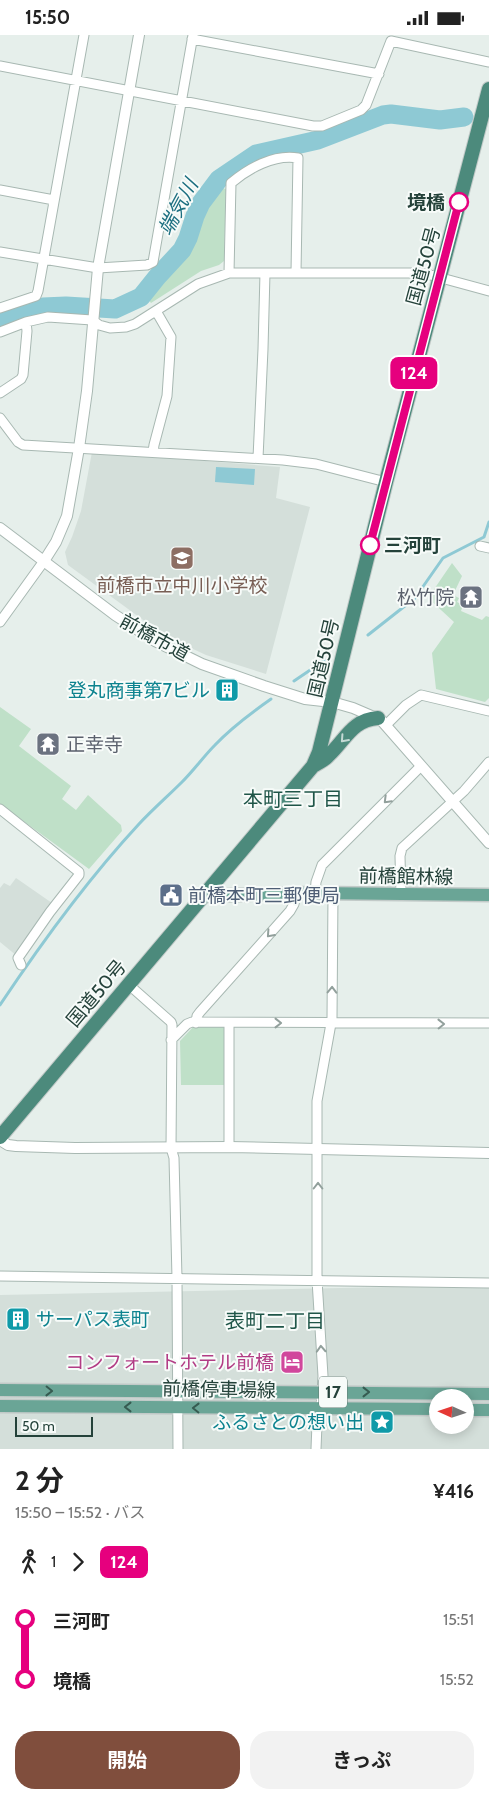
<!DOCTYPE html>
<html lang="ja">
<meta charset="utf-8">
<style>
:root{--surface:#fff;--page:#f2f2f2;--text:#222;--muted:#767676;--accent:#804e3d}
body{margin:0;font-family:Cabin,"Noto Sans JP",sans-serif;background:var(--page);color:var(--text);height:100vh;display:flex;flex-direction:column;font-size:19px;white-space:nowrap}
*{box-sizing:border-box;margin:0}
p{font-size:16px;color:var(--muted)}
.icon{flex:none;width:28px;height:28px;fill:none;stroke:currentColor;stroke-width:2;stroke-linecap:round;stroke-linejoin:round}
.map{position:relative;height:1414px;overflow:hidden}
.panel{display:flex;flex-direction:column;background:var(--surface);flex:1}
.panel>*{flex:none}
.badge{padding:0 10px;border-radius:8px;font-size:18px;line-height:32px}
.needle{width:32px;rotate:273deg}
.tools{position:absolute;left:429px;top:1354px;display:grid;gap:10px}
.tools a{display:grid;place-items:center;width:45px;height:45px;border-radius:50%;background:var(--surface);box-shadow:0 2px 12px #0003;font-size:25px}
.scale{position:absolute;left:15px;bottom:12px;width:78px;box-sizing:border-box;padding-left:5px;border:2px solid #24423a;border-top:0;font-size:14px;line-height:18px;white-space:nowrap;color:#24423a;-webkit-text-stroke:4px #f7fbf9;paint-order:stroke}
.map>.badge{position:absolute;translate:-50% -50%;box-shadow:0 0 0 2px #fff}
.legs{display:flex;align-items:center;gap:8px;height:55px;padding:0 15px;font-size:16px}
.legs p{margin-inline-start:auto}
.overview{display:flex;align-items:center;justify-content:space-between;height:85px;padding:0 15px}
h1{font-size:28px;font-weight:700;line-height:38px}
.cta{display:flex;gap:10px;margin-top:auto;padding:10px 15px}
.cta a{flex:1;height:58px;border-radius:20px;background:var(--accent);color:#fff;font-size:20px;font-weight:700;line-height:58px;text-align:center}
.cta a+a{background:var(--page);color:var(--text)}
ul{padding:0 15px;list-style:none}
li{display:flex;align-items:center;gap:18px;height:60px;font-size:19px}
li i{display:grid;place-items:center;width:8px;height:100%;margin:0 6px;background:currentColor}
li i::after{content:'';width:12px;height:12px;margin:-6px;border:4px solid;border-radius:50%;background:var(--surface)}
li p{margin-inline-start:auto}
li:first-child i{background:linear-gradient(#0000 50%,currentColor 0)}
li:last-child i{background:linear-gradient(currentColor 50%,#0000 0)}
.status{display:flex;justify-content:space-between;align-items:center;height:35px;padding:0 25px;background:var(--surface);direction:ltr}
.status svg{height:14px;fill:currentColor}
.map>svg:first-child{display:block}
.built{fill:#d4dfda;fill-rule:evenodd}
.green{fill:#bfe0c8}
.water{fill:#8ec9d4}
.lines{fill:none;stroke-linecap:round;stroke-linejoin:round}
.stream{stroke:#8ec9d4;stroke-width:3}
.river{stroke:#8ec9d4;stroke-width:19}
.minor-casing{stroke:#a8b8b2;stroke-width:11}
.tertiary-casing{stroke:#a8b8b2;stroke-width:12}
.primary-casing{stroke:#c2cac8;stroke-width:15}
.trunk-casing{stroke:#c2cac8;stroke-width:16}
.minor{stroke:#fff;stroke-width:9}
.tertiary{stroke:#fff;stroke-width:10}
.primary{stroke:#6aa596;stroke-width:12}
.trunk{stroke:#4c8a7c;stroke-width:14}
.oneway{stroke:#c4d9d4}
.oneway2{stroke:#92a09c}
.oneway3{stroke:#365b51}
.line-1-casing{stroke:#fff;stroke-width:11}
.line-1{stroke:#e6007e;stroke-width:8}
.stop-1-dot{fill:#fff;stroke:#e6007e;stroke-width:2.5}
.labels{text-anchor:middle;stroke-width:4;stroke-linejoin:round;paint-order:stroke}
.shield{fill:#f7fbf9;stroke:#637a73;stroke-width:1}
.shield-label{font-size:18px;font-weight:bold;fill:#24423a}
.stop-label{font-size:19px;font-weight:bold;fill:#24423a;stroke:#f7fbf9;text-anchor:end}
.street-label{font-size:19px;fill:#24423a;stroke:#f7fbf9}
.education-label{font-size:19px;fill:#785e54;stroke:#f7fbf9}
.worship-label{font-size:19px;fill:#5b616d;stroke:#f7fbf9;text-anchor:end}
.culture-label{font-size:19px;fill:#0d838f;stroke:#f7fbf9;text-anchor:end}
.service-label{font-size:19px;fill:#4e5e75;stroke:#f7fbf9;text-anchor:start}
.hotel-label{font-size:19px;fill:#b23c85;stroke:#f7fbf9;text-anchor:end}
.water-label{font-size:20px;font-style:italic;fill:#1c6f80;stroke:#f7fbf9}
.neighbourhood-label{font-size:20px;fill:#1f5548;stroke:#f7fbf9}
</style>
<div class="status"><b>15:50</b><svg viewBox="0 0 49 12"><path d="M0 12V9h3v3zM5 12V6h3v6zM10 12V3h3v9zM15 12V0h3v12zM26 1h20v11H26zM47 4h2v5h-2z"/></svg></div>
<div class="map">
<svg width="489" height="1414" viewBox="0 0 489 1414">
<rect width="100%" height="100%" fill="#e6efeb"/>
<!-- built -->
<path class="built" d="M92,417L280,432L276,463L310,472L266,639L206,620L165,601L68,530L65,517L72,502L81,476Z
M16,843L52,868L17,921L0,907V853L4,848L10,851Z
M489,1250V1414H0V1260ZM438,1362H465V1390H438Z"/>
<!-- green -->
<path class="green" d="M218,152L226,154L224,226L219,230L201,236L151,268L148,264L187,215L200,184Z
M452,528L462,541L453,560L459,563L457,567L463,570L461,576L482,585L486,581L489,582V663L485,667L436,654L432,618L454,587L428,563Z
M0,672L31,694L19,711L71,751L62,764L76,775L88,760L121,790L122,796L89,834L0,769Z
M194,991H222L226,995V1050H181L180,1006Z"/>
<!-- water -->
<path class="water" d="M216,432L255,434L254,450L215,447Z"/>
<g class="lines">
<!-- stream -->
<path class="stream" d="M368,600L415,563L443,523L484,502L489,487
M294,646L325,625
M0,970C42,907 87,845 139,789C153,774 168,761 182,747C194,735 204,721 215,710C232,692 251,678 271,664"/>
<!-- river -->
<path class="river" d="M0,287L43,272L66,271L115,274L141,262L157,242L182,215L188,203L195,181L201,168L219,144L256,119L318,105L383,80L391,79L440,85L464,82"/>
<!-- minor casing -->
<g class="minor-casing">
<path id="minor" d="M192,4L379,39
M0,31L313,91H322L361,75L366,70L391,6L489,27
M0,155L54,165
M0,217L98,233L147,230L153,227L193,0
M229,238L231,148C249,133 274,119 298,123L296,237
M0,273L36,261L38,256L84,0
M0,297L26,287L48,282L92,285L99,290L110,293L126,292L135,289L198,249L229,238H423L489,256
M0,358L21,344L23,340L27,296L26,287
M0,383L18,407L23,410L283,425L316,429L386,447
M153,417L154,410L167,361L171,302L156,276
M258,423L263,314L265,238
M480,511L489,513
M0,587L44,526
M386,690L406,670L421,660L489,676
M0,774L79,837V840L50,877L18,923L21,930
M315,858L316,847L322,830L421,731
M401,860L400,821L402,813L464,756L489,727
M128,949L171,987L172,990L171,1113L174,1123L177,1243L178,1414
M196,988L197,981L200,977L290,876L294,869L296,859
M171,1005L187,989L192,987L489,988
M229,1112V988
M0,1241L489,1248
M316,1414L317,1389L321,1374L323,1341L317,1245V1066L332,983L333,859"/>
</g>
<!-- tertiary casing -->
<g class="tertiary-casing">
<path id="tertiary" d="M0,493L115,580L155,606L202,629L264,651L305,664L332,667L353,673L381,685L489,808
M44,526L56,507L67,481L79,413L87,356L98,233L139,0
M0,1105L8,1110L16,1111L75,1113L229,1112L489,1118"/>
</g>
<!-- primary casing -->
<g class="primary-casing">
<path id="primary" d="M202,861L315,858L489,860
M0,1355L489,1359
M0,1371L438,1374
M465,1375H489"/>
</g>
<!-- trunk casing -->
<g class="trunk-casing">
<path id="trunk" d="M313,731C318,728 325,725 329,720C346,704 352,685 378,683
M0,1102L313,731L319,717L386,447L489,54"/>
</g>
<!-- minor -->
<use href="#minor" class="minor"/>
<!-- tertiary -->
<use href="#tertiary" class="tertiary"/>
<!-- primary -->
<use href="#primary" class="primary"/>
<!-- trunk -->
<use href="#trunk" class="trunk"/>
</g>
<!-- one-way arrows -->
<defs><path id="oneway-chevron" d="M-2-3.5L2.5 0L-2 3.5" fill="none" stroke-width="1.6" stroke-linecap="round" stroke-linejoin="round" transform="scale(1.25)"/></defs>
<use class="oneway" href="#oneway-chevron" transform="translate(344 704) rotate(132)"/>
<g class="oneway2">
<use href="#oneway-chevron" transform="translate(387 765) rotate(135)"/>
<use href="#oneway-chevron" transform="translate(270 899) rotate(132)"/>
<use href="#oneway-chevron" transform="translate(332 955) rotate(-89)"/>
<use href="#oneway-chevron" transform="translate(278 988)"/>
<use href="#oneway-chevron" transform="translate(441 989) rotate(-1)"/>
<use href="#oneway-chevron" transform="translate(318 1151) rotate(-90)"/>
<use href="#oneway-chevron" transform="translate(321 1314) rotate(-93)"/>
</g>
<g class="oneway3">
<use href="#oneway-chevron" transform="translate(49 1356) rotate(1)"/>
<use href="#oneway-chevron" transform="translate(366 1357)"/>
<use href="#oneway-chevron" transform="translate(128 1372) rotate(-180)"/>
<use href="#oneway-chevron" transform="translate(196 1373) rotate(-179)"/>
</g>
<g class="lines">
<!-- line-1 casing -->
<g class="line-1-casing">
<path id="line-1" d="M370,510L459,167"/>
</g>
<!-- line-1 -->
<use href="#line-1" class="line-1"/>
</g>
<!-- icons -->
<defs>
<g id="school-square" transform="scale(1.25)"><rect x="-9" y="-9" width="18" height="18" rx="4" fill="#8d6e63" stroke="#f7fbf9"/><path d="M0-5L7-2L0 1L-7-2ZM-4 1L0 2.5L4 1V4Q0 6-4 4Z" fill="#fff"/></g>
<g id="temple-square" transform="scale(1.25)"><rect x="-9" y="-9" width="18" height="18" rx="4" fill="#6b7280" stroke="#f7fbf9"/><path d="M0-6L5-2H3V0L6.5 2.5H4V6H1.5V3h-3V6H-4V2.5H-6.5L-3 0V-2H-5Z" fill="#fff"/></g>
<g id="building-square" transform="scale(1.25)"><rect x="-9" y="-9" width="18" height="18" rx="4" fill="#0f9aa8" stroke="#f7fbf9"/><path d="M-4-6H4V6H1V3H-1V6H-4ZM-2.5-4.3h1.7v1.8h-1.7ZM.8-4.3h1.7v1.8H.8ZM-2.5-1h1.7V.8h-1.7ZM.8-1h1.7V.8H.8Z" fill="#fff"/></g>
<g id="civic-square" transform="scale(1.25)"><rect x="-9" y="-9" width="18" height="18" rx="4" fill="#5c6f8a" stroke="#f7fbf9"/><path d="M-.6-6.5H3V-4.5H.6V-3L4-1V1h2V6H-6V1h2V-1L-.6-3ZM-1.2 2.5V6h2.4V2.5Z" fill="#fff"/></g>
<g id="hotel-square" transform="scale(1.25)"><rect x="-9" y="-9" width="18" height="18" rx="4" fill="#d1479c" stroke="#f7fbf9"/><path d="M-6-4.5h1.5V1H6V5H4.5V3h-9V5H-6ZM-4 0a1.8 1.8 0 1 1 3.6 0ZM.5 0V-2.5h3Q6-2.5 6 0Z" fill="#fff"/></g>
<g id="sight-square" transform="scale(1.25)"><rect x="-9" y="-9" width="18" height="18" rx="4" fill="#0f9aa8" stroke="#f7fbf9"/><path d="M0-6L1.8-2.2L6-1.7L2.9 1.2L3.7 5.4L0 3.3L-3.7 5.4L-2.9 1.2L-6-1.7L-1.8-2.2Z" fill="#fff"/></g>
</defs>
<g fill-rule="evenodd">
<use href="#school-square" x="182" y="523"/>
<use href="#temple-square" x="471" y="562"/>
<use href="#building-square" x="227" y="655"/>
<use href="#temple-square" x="48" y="709"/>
<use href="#civic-square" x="171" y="860"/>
<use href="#building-square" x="18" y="1284"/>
<use href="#hotel-square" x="292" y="1327"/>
<use href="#sight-square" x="382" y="1387"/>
</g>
<!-- markers -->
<g class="stop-1-dot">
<circle cx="459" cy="167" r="9"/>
<circle cx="370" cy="510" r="9"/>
</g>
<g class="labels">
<!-- shield labels -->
<rect class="shield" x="319" y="1341.5" width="28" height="31" rx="4"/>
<g class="shield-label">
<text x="333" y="1363">17</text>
</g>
<!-- stop labels -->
<g class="stop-label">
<text x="445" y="174">境橋</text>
<text x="384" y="517" text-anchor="start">三河町</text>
</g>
<!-- street labels -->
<g class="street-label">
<text transform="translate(423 231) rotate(-75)" y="7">国道50号</text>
<text transform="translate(155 602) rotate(29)" y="7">前橋市道</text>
<text transform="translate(323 623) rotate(-77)" y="7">国道50号</text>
<text transform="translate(406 841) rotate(1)" y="7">前橋館林線</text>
<text transform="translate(96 958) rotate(-50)" y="7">国道50号</text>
<text transform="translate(219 1354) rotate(1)" y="7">前橋停車場線</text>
</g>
<!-- education labels -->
<g class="education-label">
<text x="182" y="557">前橋市立中川小学校</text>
</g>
<!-- worship labels -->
<g class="worship-label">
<text x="454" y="569">松竹院</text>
<text x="66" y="716" text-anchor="start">正幸寺</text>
</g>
<!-- culture labels -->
<g class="culture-label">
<text x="210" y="662">登丸商事第7ビル</text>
<text x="36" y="1291" text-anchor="start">サーパス表町</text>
<text x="364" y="1394">ふるさとの想い出</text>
</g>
<!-- service labels -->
<g class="service-label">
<text x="188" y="867">前橋本町三郵便局</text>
</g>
<!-- hotel labels -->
<g class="hotel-label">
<text x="274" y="1334">コンフォートホテル前橋</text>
</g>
<!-- water labels -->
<g class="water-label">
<text transform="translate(178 172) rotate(-62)" y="7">端気川</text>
</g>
<!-- neighbourhood labels -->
<g class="neighbourhood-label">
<text x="293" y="771">本町三丁目</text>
<text x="275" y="1293">表町二丁目</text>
</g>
</g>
</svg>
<div class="tools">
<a><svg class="needle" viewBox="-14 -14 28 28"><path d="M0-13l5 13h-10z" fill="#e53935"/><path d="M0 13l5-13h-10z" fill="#767676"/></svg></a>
</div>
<div class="scale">50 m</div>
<b class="badge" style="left:414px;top:338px;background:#e6007e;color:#fff">124</b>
</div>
<section class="panel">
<div class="overview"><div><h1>2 分</h1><p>15:50 – 15:52 · バス</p></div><b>¥416</b></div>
<div class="legs"><svg class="icon" aria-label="walk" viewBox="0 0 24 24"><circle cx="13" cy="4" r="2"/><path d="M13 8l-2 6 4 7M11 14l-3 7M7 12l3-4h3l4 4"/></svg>1<svg class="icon" aria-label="forward" viewBox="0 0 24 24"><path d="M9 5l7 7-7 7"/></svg><b class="badge" style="background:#e6007e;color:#fff">124</b></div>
<ul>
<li><i style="color:#e6007e"></i><b>三河町</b><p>15:51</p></li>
<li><i style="color:#e6007e"></i><b>境橋</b><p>15:52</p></li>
</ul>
<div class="cta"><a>開始</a><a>きっぷ</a></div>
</section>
